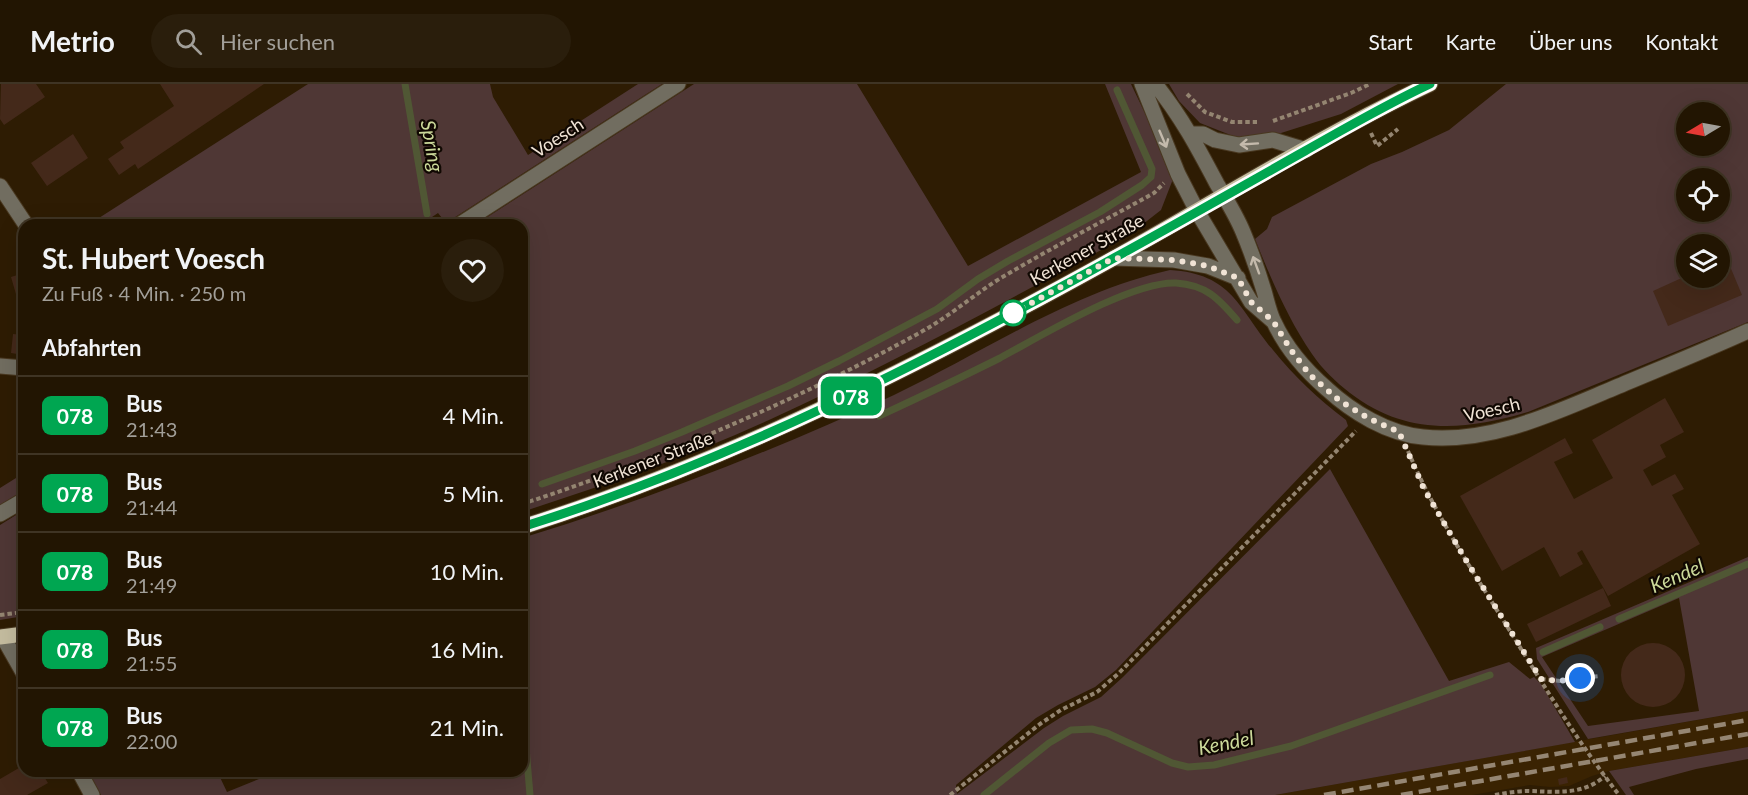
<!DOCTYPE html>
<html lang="de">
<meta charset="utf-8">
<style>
:root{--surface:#221502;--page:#2a1e0c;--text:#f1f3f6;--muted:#a29f99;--line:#3f3424}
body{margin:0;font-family:Lato,sans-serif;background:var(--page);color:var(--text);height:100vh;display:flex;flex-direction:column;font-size:22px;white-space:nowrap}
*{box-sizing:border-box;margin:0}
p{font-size:20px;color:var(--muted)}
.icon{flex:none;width:33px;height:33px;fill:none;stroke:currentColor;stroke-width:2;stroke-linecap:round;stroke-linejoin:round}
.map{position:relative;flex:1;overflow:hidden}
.side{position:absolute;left:18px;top:135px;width:510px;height:558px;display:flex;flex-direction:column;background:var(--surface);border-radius:18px;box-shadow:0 6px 24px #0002,0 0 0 2px var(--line)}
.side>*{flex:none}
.badge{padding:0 12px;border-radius:9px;font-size:21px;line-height:39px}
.needle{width:39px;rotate:260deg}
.controls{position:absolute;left:1676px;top:18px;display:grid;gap:12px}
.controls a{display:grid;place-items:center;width:54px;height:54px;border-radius:50%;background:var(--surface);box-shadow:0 6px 24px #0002,0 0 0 2px var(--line);font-size:30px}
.you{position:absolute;width:30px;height:30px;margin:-15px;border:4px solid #fff;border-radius:50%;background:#1a73e8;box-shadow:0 0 0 9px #1a73e833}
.map>.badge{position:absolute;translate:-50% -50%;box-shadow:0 0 0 3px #fff}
h2{padding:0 24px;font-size:22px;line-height:54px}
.round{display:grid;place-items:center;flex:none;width:63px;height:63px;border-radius:32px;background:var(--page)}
.head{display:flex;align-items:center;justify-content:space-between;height:102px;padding:0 24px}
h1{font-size:28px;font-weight:700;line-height:45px}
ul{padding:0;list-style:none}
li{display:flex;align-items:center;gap:18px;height:78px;padding:0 24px;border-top:2px solid var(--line)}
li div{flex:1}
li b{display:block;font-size:22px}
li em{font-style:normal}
li .badge{min-width:66px;font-weight:700;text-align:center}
header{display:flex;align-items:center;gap:36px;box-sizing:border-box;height:84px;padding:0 30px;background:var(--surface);border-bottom:2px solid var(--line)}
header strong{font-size:28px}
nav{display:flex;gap:33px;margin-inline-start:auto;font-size:21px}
.search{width:420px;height:54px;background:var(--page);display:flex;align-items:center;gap:15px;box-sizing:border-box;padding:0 21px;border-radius:33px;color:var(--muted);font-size:22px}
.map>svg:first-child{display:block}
.built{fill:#3a2302}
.green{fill:#4f3735;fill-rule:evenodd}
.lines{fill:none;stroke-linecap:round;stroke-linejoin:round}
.stream{stroke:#505734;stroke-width:7}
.building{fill:#44291a}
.minor-casing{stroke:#493820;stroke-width:17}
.major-casing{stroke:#493820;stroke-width:17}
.path{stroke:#948571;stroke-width:4;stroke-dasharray:4.5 3;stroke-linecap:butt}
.minor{stroke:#716d60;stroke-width:15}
.major{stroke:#c4bc9f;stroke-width:15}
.rail{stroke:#958673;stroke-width:4.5;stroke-dasharray:12 6;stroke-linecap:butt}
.oneway{stroke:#c4baac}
.line-casing{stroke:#fff;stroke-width:14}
.line{stroke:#00a651;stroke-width:9}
.walk{stroke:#f0e3d5;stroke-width:6;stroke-dasharray:0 10.8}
.stop-dot{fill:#fff;stroke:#00a651;stroke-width:3}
.labels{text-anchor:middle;stroke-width:4.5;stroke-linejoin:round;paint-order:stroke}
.street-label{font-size:18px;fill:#f0e3d5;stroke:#100802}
.water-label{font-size:20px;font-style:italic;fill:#ccd99a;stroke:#100802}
</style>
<header>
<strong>Metrio</strong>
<div class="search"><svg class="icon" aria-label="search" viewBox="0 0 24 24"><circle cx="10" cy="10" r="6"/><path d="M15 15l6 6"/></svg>Hier suchen</div>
<nav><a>Start</a><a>Karte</a><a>Über uns</a><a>Kontakt</a></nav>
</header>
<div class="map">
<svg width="1748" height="711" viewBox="0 0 1748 711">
<rect width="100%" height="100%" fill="#2e1c03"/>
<!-- built -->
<path class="built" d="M1748,627V663L1609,687L1592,692L1569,702L1550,703L1530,701L1472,711H1275Z"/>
<!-- green -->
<path class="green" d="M308,0H490L493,13L528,71L638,0H662L446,139L438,129L420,141H88Z
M694,0H857L968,182L1141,88L1105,0H1131L1164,69L1173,95L1161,126L1129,151C1010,215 892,280 769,336C689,373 606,400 522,428V141H475Z
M1169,0H1398L1341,30L1265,54H1238L1200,39L1179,17Z
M1506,0H1748V238L1528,328C1464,347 1406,352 1350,309C1336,298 1322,285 1312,270C1288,235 1271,195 1255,155L1267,145L1272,133L1371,80L1402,68L1449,46ZM1686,28H1719V62H1686ZM1686,94H1719V128H1686ZM1686,160H1719V194H1686Z
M1170,186C1233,190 1238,224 1273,266C1295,293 1318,315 1346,336L1348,342L1116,586L1095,603L1058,621L1036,634L956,701L957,710L1044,644L1063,632L1101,613L1123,593L1330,385L1449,597L1509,578L1530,595L1534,593L1541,600L1575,658L1275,711H101L88,687H217L227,708L279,687H522V454C649,415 773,367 894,311C984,268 1071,208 1170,186Z
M24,389V406L0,421V404Z
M24,426V532L0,536V441Z
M1748,473V627L1588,655L1537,575L1536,564ZM1679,514L1699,627L1588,642L1542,573Z
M1748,663V675L1696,685L1629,703L1634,711H1626L1609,687Z"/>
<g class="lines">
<!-- stream -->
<path class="stream" d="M405,0L427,130
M879,332C920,313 960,294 1000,274C1041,252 1132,197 1176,199C1206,201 1218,214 1237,236
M542,400L635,367L682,348L788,302L839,277L937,225L978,195L1008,177L1100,128L1142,101L1151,93L1152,85L1117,6
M1619,535L1748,480
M1543,568L1600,543
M522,616L530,711
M984,711L1049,659L1071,646L1092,645L1107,649L1172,679L1188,683L1214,681L1291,662L1490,591"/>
</g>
<!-- building -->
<path class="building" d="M1,0H36L45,13L4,41L0,35Z
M160,0H264L138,85L135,80L119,91L108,75L124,64L120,58L174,22Z
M73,50L88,74L47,102L31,79Z
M1727,175L1742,211L1668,242L1653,207L1686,192L1719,194V178Z
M24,189V234H23L11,193Z
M13,250L24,251V271L11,269Z
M1665,314L1684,348L1660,361L1666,373L1643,386L1652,402L1675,390L1684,405L1672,411L1700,460L1608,512L1582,466L1577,469L1583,480L1560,493L1544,463L1502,487L1460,412L1565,354L1573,369L1554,378L1574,415L1613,394L1592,356Z
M1603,504L1611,522L1536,558L1527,540Z
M1621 591a32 32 0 1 1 64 0a32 32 0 1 1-64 0Z
M24,681V687H47V689L43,691L48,699L27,711H0V695Z
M1567,693L1568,699L1559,701L1558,695Z"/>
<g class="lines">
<!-- minor casing -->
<g class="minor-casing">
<path id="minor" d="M1142,0L1178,90L1197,127L1251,218L1273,237
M1155,0C1181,32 1198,64 1217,100C1226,115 1236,131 1243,148C1251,167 1258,187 1264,207C1267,217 1269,228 1274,238C1286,264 1305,286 1327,305C1352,328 1388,350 1423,353C1490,360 1554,329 1614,304C1659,285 1704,267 1748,247
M1190,50H1203L1215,56L1239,61L1273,56L1306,66
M0,102L26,141
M459,141L678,0
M1114,174L1174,176L1208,182L1238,194
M0,282L24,284
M0,430L24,416
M3,553L24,590
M79,687L92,711"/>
</g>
<!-- major casing -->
<g class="major-casing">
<path id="major" d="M522,443C730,377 924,279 1114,174C1218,116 1322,51 1430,0
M0,553L24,550"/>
</g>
<!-- path -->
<path class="path" d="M1187,10L1205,28L1232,38H1257
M1273,37L1351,9L1370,0
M1371,49L1377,62L1398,45
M1408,367C1434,428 1470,483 1505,539C1541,597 1577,657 1619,711
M522,420C660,375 794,318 921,248C948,233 970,214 996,197C1047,166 1102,138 1154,109L1164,99
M0,531L24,528
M1541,595L1560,597L1600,592
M950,711L1040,640L1061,626L1097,608L1119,589L1356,347
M1495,711C1506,709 1518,707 1529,707C1559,708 1583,711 1605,692"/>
<!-- minor -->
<use href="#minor" class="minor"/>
<!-- major -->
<use href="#major" class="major"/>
<!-- rail -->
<path class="rail" d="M1324,711L1748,636
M1401,711L1748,650"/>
</g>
<!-- one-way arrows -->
<defs><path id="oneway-shaft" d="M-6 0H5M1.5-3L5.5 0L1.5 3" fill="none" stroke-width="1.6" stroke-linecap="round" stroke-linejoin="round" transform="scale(1.5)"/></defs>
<g class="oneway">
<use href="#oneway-shaft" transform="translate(1163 55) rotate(67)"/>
<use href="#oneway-shaft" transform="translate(1249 60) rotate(176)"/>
<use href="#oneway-shaft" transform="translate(1256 181) rotate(-110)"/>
</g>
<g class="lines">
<!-- line casing -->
<g class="line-casing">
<path id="line" d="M522,443C730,378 924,279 1114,174C1178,139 1241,103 1305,67C1346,44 1387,20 1430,0"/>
</g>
<!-- line -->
<use href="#line" class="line"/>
<!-- walk -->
<path class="walk" d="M1013,229L1114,174L1174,176L1208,182L1238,194L1251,218L1273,237L1291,266L1310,291L1340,317L1368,334L1399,348L1424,405L1467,478L1541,595L1560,597L1580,594"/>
</g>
<!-- markers -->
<circle class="stop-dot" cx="1013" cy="229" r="12"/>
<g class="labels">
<!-- street labels -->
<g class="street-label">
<text transform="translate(558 54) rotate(-33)" y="6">Voesch</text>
<text transform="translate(1087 166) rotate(-29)" y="6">Kerkener Straße</text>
<text transform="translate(1492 326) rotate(-13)" y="6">Voesch</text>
<text transform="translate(653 376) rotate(-21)" y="6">Kerkener Straße</text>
</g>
<!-- water labels -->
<g class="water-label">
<text transform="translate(432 62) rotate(80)" y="7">Spring</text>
<text transform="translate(1677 492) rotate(-23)" y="7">Kendel</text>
<text transform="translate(1226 659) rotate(-11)" y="7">Kendel</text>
</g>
</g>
</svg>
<div class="controls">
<a><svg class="needle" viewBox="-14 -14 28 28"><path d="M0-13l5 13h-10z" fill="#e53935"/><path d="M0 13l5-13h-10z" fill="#a29f99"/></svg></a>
<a><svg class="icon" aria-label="locate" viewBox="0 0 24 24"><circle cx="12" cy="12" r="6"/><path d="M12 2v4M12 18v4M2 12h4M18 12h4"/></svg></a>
<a><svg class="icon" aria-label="layers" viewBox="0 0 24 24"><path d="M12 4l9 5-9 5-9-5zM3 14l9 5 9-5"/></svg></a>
</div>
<div class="you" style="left:1580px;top:594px"></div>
<b class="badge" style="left:851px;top:312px;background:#00a651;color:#fff">078</b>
<section class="side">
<div class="head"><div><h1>St. Hubert Voesch</h1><p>Zu Fuß · 4 Min. · 250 m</p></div><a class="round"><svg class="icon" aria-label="heart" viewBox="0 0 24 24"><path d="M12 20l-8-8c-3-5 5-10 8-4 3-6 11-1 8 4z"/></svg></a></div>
<h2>Abfahrten</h2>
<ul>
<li><span class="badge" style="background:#00a651;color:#fff">078</span><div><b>Bus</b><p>21:43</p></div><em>4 Min.</em></li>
<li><span class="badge" style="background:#00a651;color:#fff">078</span><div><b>Bus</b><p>21:44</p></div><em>5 Min.</em></li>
<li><span class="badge" style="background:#00a651;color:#fff">078</span><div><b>Bus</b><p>21:49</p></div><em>10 Min.</em></li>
<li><span class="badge" style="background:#00a651;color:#fff">078</span><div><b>Bus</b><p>21:55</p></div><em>16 Min.</em></li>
<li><span class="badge" style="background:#00a651;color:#fff">078</span><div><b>Bus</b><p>22:00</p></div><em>21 Min.</em></li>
</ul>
</section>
</div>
